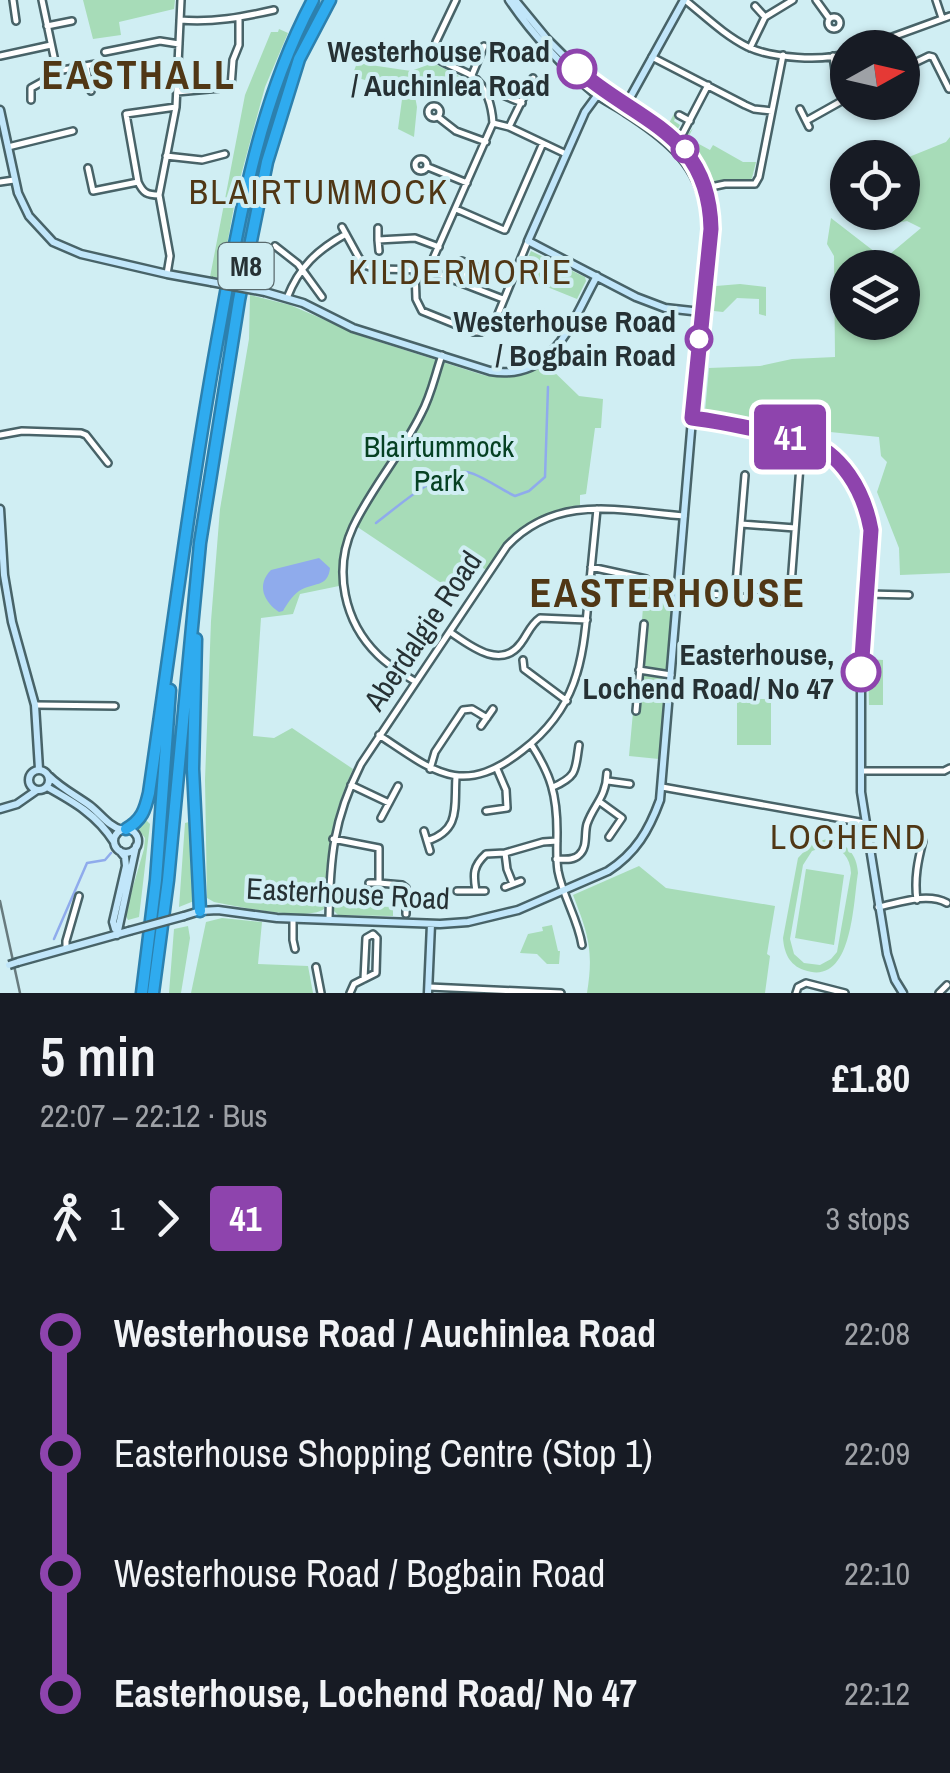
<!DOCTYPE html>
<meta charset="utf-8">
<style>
:root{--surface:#171b24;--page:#242831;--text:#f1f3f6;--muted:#9ea1a6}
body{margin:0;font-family:"Archivo Narrow",sans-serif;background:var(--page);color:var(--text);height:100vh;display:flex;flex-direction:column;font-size:38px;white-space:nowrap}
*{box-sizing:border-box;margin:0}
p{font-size:32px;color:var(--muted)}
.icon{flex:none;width:55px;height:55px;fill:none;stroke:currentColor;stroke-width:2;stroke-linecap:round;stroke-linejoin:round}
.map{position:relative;height:993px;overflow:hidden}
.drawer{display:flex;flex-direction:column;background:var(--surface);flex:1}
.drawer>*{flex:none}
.badge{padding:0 20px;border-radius:8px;font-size:35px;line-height:65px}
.needle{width:65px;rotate:82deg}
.tools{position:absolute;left:830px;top:30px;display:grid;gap:20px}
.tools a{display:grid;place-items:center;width:90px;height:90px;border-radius:50%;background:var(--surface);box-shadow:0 2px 8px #0004;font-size:50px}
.map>.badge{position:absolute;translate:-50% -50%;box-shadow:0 0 0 5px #fff}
.legs{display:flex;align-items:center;gap:15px;height:110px;padding:0 40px;font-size:32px}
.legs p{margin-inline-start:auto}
.summary{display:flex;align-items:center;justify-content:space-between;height:170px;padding:0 40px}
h1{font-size:55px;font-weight:600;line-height:75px}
ul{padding:0 40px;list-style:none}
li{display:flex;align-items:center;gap:35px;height:120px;font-size:38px}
li i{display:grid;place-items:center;width:15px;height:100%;margin:0 12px;background:currentColor}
li i::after{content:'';width:25px;height:25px;margin:-12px;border:8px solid;border-radius:50%;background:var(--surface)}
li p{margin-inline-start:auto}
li:first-child i{background:linear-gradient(#0000 50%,currentColor 0)}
li:last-child i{background:linear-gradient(currentColor 50%,#0000 0)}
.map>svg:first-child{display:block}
.green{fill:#a7dcb8;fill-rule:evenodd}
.water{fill:#8fabec}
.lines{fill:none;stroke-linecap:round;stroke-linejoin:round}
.stream{stroke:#8fabec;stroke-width:2.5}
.street-casing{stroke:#486368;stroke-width:10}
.secondary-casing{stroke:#486368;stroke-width:11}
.highway-casing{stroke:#2c80ae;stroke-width:15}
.street{stroke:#fff;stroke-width:5}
.secondary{stroke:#c1e6fa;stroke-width:6}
.highway{stroke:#2fabef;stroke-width:10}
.rail{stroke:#687b7e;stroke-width:2.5}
.secondary-bridge-casing{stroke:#486368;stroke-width:11;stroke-linecap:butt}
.secondary-bridge{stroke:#c1e6fa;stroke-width:6}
.line-1-casing{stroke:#fff;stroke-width:22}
.line-1{stroke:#8e44ad;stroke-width:15}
.stop-1-dot{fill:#fff;stroke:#8e44ad;stroke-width:5}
.labels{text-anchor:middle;stroke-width:8;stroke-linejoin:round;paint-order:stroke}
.shield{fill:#d0eef3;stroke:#596a6d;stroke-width:2.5}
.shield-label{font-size:28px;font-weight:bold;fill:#263134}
.stop-label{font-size:30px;font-weight:bold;fill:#263134;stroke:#d0eef3;text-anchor:end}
.park-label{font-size:30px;fill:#064123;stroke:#d0eef3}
.street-label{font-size:30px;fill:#263134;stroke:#d0eef3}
.quarter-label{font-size:35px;letter-spacing:2.5px;fill:#503715;stroke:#d0eef3}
.district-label{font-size:40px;font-weight:bold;letter-spacing:2.5px;fill:#503715;stroke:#d0eef3}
</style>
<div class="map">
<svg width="950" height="993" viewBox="0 0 950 993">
<rect width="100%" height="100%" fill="#d0eef3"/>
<!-- green -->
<path class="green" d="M83,0H175L174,9L119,22L121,35L93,39Z
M279,29L288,33L265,87L237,190L221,278L210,277L245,95L271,32H278Z
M357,63L411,71L433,63L469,81L413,86L417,107L414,137L398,129L403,92L352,76Z
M676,110L678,111L674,121L680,125L677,130L686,136L693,128L688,138L710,150L713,145L743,162H756L752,178L749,181H710L689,146L670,128L668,125Z
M950,137V573L900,575L899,548L877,492L887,462L881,456L879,437L801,429L743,416L705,411L709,368L760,366L792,359L835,357L834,256L827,244L831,218L884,259L921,228L907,221L881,226L878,213L902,212L904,159L946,142ZM848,268H902V322H848Z
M531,251L585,277L586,281L577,299L520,276Z
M740,284L766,287V316L759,314V299L737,298L723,312L714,311L716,286Z
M250,295L290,305L367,338L483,375C507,380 525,376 546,364L579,396L603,399L601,428H595L586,494L580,495V505C533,512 512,533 486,570L473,561L453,591L350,522L341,549L339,586L300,594L293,614L261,618L253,736L274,738L292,728L353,769C330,819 327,854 324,909C306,922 237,906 214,902L207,898L205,780L211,621L220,509L249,339Z
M645,583L673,586L659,759L629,756L633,712H639L648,623L642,620Z
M868,659L883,660V705H869Z
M737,699H771V745H737Z
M146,820L150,824L139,917L128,920L125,914L144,849L145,838L138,829Z
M189,822L194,901L179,907L185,823Z
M827,839C846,842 857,854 858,873C853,902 853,988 804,970C789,965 784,952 783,938L798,858L812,843ZM827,846C842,848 850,857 851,873L837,952L831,959L820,965L804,963L794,954L790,939L803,865L812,851Z
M639,866L666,888L775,906L767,954L770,956L765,993H587C594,950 588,934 573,895Z
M806,869L844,875L834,945L795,938Z
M334,897H354L356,906L393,907V916L338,915L334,911Z
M222,918L262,922L258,964L308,966L313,993H191L206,922Z
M552,925L558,951H560L559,964H547L537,954L520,953L528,934L543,931L542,927Z
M188,926L190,938L181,993H169L174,929Z"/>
<!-- water -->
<path class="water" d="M319,558L330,568C328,588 313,582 299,591C292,596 287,604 283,611L279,612C264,602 256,585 271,570Z"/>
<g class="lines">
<!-- stream -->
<path class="stream" d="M376,523C400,505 435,472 466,472C477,472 503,491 515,496L529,491L545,477L548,387
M54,939L87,863L105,860L111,853"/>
<!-- street casing -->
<g class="street-casing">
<path id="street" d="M13,0L16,21
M685,0C705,16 724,35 748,47C772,58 822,62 848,53
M816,0L829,18
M936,0L942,18
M755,6L765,17
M828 23a6 6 0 1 1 12 0a6 6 0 1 1-12 0Z
M180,20C212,23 243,17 274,10
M47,26L72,21
M750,48L765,17L793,0
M862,48L950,16
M105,52L160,41L179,44
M0,56L51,45
M652,57L745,105L754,109L772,111
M86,66L91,91
M902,69L929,56L933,57L949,89
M57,71L96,64
M472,75L484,46
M177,92L231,87L233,60L239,45V18
M505,96L522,103
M31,100V88L51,77L57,71L42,0
M428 112a6 6 0 1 1 12 0a6 6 0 1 1-12 0Z
M800,109L809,127
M679,115L690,121
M438,117L456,131L486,142
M806,121L847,98L836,77L833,56
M493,123L509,127L566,154
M509,127L533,78
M683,133L708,85
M8,147L73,131
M166,156L202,160L225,154
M415 165a6 6 0 1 1 12 0a6 6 0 1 1-12 0Z
M428,167L467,183
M88,168L93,191L138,182
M0,182L14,180
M706,188L725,184H755L759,177L783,55
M159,195C147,195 143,193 138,182L126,114L176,107
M456,209L504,230
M342,227L359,258L367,266L376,269L428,270L503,299
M378,228V240L415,238L439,247
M505,230L543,143
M378,240L379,251
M275,246L298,264L322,297
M462,261L483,270
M415,269L416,299L422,311L474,332H481L496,319L528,241
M428,270L493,123C492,107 487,86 472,76C460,68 445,66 434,56L436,42L456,0
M167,274L170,256L159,195L176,107L181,0
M463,283L470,264
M287,298C299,267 317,250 346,234
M0,435L22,431L81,433L86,435L108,463
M741,524L795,528
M591,567L646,579
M678,591L785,601L790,598L802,439
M867,594L909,595
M735,596L745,475
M450,632C469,645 501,671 521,643C528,634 530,625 540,618L587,620
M523,660L524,669L567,701
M639,670L671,675
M416,682C403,674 389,666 378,655C344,622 333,570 353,527C372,487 402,453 421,414C431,396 435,375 442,355
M35,705L115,706
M636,711L644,624
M481,726L493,709
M379,735C435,772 462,798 523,750C576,709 583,663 588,601C591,570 594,539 597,509
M531,744C551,775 557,795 557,832C557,845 556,858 558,871C563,897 578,919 582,945
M430,769L435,752L463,710L472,709L487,718
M862,771H944L950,768
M608,781L630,784
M351,785L389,803
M553,787C578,776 575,770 579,745
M662,787L865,823
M600,802L622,818L609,837
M486,811L507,808L506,790L497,769
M381,818L398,786
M424,831L430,851
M333,839L379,848V883L402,885L406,888V914
M427,841C461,830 454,807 456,777
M505,853L507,869L513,884
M556,859C564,859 573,861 579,855C588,847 584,834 587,824C594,804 606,798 607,773
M369,883H379
M505,887L521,881
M457,891H485
M476,891C473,874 473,866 486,854L505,853L543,842L557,841
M917,900C914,879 918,860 923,841
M878,907C899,903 927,892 947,903
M293,919V940L295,949
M329,919C330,858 333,820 361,764L507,546C557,493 620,511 684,516
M66,948V941L79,896
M316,967L321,993
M429,987L561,993
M350,993L354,984L376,973L377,938L373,934L366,938L364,979
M796,993L798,987L806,983L845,993
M939,993L947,985"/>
</g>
<!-- secondary casing -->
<g class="secondary-casing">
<path id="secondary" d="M515,0L547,39L574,66L669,134L692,160L706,188L711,213L703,304
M599,93L585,112L528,241L636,297L665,308L701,312
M626,105L684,0
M0,110L18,193L29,216L53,242L81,254L167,274L211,282
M265,292L303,303L353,328L490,371C554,382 572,321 597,276
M693,417C775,432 852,431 871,530L861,661V792L887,954L895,980L903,993
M0,509L4,575L12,622L35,705L39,769
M29 780a10 10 0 1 1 20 0a10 10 0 1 1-20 0Z
M49,776C61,788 75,795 89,805C101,814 108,826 122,830
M47,787C74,802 97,815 114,842
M0,809L17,804L37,790
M114 841a12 12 0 1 1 24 0a12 12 0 1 1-24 0Z
M184,916L200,911L218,910L277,918L440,924L468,922L518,910L608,871C636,853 649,830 660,800L701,312C699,277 711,239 704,204C695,160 661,135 625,112C615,105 603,100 593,92C561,65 532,34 509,0
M115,929L113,922L126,866L125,857L120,851
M117,935L136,846
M18,962L129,931
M428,993L431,924"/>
</g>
<!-- highway casing -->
<g class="highway-casing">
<path id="highway" d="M196,639L193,769L200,911
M126,829C142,820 145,810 149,793C172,635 192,476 221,320C241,209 260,100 313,0
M142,993L156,880L170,690
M153,993L168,880L200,543L239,300L267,162L299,59L330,0"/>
</g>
<!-- street -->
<use href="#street" class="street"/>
<!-- secondary -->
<use href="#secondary" class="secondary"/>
<!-- highway -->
<use href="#highway" class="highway"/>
<!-- rail -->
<path class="rail" d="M0,901L20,993"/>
<!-- secondary-bridge casing -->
<g class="secondary-bridge-casing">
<path id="secondary-bridge" d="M211,282L265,292
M129,931L184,916
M9,965L18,962"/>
</g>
<!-- secondary-bridge -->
<use href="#secondary-bridge" class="secondary-bridge"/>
</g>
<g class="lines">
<!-- line-1 casing -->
<g class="line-1-casing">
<path id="line-1" d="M577,69C637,122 709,132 711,229L692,418C716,421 740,426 763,431C776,434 790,435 802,439C842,452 864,491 871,530L861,672"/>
</g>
<!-- line-1 -->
<use href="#line-1" class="line-1"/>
</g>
<!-- markers -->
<g class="stop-1-dot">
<circle cx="577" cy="69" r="18"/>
<circle cx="685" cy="149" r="12"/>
<circle cx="699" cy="339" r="12"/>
<circle cx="861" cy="672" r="18"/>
</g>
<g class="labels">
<!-- shield labels -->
<rect class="shield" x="218.5" y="243" width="55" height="46" rx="8"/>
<g class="shield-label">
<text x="246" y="276">M8</text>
</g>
<!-- stop labels -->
<g class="stop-label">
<text x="550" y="62">Westerhouse Road<tspan x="550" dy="34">/ Auchinlea Road</tspan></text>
<text x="676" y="332">Westerhouse Road<tspan x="676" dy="34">/ Bogbain Road</tspan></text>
<text x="834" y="665">Easterhouse,<tspan x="834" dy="34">Lochend Road/ No 47</tspan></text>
</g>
<!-- park labels -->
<g class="park-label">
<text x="439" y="457">Blairtummock<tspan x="439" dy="34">Park</tspan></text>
</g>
<!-- street labels -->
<g class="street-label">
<text transform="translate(423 631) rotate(-56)" y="10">Aberdalgie Road</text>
<text transform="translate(348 894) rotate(3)" y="10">Easterhouse Road</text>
</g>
<!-- quarter labels -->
<g class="quarter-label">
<text x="319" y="204">BLAIRTUMMOCK</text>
<text x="461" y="284">KILDERMORIE</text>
<text x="849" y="849">LOCHEND</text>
</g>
<!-- district labels -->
<g class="district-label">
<text x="139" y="89">EASTHALL</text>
<text x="668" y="607">EASTERHOUSE</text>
</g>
</g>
</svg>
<div class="tools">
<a><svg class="needle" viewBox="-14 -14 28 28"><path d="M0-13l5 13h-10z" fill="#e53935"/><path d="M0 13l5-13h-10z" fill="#9ea1a6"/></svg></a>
<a><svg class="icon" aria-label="locate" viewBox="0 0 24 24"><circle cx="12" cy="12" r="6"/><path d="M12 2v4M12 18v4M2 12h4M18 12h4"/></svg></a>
<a><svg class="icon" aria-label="layers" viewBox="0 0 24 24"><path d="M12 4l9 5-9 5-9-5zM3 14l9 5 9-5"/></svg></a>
</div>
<b class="badge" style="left:790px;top:437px;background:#8e44ad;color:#fff">41</b>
</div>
<section class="drawer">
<div class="summary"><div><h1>5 min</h1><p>22:07 – 22:12 · Bus</p></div><b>£1.80</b></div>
<div class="legs"><svg class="icon" aria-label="walk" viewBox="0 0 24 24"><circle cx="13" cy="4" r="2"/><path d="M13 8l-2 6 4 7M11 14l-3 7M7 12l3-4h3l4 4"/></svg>1<svg class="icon" aria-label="forward" viewBox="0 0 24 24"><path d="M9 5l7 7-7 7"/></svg><b class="badge" style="background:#8e44ad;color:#fff">41</b><p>3 stops</p></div>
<ul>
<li><i style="color:#8e44ad"></i><b>Westerhouse Road / Auchinlea Road</b><p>22:08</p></li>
<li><i style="color:#8e44ad"></i><span>Easterhouse Shopping Centre (Stop 1)</span><p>22:09</p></li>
<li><i style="color:#8e44ad"></i><span>Westerhouse Road / Bogbain Road</span><p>22:10</p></li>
<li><i style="color:#8e44ad"></i><b>Easterhouse, Lochend Road/ No 47</b><p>22:12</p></li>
</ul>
</section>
